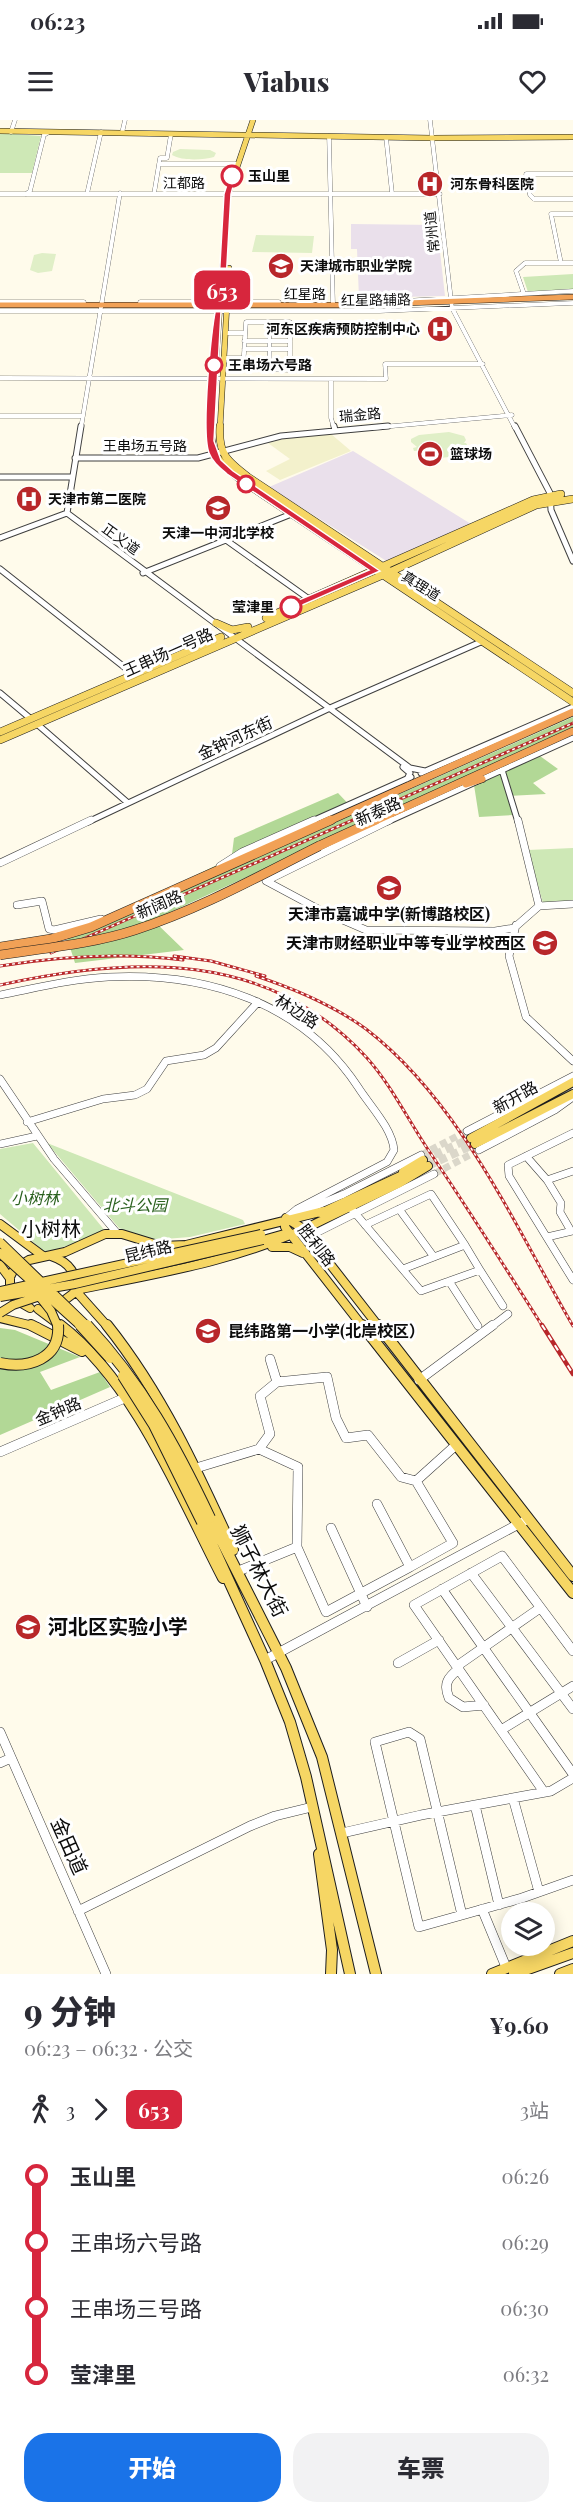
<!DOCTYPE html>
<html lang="zh">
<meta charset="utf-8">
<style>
:root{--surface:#fff;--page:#f2f2f3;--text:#2b2b33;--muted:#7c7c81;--accent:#1a73e8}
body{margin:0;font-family:"Playfair Display","Noto Sans SC",serif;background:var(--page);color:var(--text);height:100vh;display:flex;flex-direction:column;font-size:22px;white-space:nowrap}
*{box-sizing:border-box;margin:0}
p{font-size:20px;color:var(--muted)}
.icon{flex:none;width:33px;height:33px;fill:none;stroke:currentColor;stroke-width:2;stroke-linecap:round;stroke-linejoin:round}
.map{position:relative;height:1854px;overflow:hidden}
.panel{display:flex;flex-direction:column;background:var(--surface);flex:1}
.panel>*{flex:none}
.badge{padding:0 12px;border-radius:9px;font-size:21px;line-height:39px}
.fabs{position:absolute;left:501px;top:1782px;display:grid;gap:12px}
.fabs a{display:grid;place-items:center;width:54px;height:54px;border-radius:50%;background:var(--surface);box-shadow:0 3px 15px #0003;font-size:30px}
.map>.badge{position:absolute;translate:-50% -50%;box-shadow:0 0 0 3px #fff}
.legs{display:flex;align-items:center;gap:9px;height:66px;padding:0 24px;font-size:20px}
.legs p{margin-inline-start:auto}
.overview{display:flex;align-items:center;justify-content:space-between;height:102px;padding:0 24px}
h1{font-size:33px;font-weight:800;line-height:45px}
.button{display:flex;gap:12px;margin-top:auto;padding:12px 24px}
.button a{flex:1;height:69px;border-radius:24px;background:var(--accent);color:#fff;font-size:24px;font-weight:800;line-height:69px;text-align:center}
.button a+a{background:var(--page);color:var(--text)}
ul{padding:0 24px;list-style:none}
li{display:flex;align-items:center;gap:21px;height:66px;font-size:22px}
li i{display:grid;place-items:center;width:9px;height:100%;margin:0 8px;background:currentColor}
li i::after{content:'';width:15px;height:15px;margin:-8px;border:4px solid;border-radius:50%;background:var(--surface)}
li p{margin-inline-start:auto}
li:first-child i{background:linear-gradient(#0000 50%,currentColor 0)}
li:last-child i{background:linear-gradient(currentColor 50%,#0000 0)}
.status{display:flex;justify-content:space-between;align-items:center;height:42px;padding:0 30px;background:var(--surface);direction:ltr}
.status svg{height:16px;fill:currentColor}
header{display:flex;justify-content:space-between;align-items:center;height:78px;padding:0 24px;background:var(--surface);font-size:27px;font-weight:800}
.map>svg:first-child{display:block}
.industrial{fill:#eae0eb}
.farmland{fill:#f3f1cc}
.green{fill:#cee8b6}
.forest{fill:#b2d896}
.pitch{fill:#e0efc7}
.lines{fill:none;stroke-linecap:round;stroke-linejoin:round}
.minor-tunnel{stroke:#dbd7ca;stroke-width:7;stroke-dasharray:7 4;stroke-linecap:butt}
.major-tunnel{stroke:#dbd7ca;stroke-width:8;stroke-dasharray:8 4.5;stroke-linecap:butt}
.minor-far3-casing{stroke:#3f3f3f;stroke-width:4.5}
.minor-far2-casing{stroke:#3f3f3f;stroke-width:7}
.minor-far1-casing{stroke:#3f3f3f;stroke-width:8}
.minor-casing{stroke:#3f3f3f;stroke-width:10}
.major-far3-casing{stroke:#1d1d1d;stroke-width:6}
.major-far2-casing{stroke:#1d1d1d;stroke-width:8}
.major-far1-casing{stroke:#1d1d1d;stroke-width:10}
.major-casing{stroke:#1d1d1d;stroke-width:12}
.highway-far2-casing{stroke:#1d1d1d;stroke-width:6}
.highway-far1-casing{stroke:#1d1d1d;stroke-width:8}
.highway-casing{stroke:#1d1d1d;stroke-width:10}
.minor-far3{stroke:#fff;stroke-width:4}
.minor-far2{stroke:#fff;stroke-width:5}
.minor-far1{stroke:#fff;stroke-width:7}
.minor{stroke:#fff;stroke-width:9}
.major-far3{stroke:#f6d664;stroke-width:5}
.major-far2{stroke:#f6d664;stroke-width:7}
.major-far1{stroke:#f6d664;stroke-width:8}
.major{stroke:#f6d664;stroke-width:10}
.highway-far2{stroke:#f1a156;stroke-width:5}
.highway-far1{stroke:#f1a156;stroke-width:7}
.highway{stroke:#f1a156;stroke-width:9}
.rail-far1-casing{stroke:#b8272a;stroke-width:3}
.rail-casing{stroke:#b8272a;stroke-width:4.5}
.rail-far1{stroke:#fff;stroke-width:1.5;stroke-dasharray:3;stroke-linecap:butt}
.rail{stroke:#fff;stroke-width:2;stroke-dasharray:6;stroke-linecap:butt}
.major-bridge-far1-casing{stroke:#1d1d1d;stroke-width:10;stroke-linecap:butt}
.major-bridge-casing{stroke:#1d1d1d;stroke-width:12;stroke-linecap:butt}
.highway-bridge-casing{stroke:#1d1d1d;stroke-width:10;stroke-linecap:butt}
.major-bridge-far1{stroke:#f6d664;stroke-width:8}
.major-bridge{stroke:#f6d664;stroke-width:10}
.highway-bridge{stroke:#f1a156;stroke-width:9}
.line-1{fill:#d7263d;stroke:#fff;stroke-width:1.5}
.stop-1-dot{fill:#fff;stroke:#d7263d;stroke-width:3}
.labels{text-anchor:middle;stroke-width:6;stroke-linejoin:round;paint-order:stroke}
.far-stop-label{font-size:14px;font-weight:bold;fill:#0c0c0c;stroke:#fff;text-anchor:start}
.far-street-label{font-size:14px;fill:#0c0c0c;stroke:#fff}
.far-poi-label{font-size:14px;font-weight:bold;fill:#0c0c0c;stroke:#fff;text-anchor:start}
.street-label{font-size:16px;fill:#0c0c0c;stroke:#fff}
.poi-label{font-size:16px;font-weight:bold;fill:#0c0c0c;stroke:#fff}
.park-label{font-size:16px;font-style:italic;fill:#2a611e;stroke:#fff}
.quarter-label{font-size:20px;fill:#0c0c0c;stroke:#fff}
.near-street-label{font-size:20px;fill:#0c0c0c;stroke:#fff}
.near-poi-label{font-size:20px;font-weight:bold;fill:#0c0c0c;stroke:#fff;text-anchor:start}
</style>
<div class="status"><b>06:23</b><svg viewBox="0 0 49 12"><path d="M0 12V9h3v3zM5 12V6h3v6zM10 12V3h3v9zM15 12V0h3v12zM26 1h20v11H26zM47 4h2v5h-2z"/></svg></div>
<header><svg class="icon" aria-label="menu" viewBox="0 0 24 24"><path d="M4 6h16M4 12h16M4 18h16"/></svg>Viabus<svg class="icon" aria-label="heart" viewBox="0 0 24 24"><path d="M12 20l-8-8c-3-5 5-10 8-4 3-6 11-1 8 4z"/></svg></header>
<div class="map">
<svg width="573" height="1854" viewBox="0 0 573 1854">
<rect width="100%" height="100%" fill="#fffbeb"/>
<!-- industrial -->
<path class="industrial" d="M351,104L437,105L445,176L359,178L357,129H351Z
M353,331L471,404L388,442L269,367Z"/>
<!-- farmland -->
<path class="farmland" d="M331,314L351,331L280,360L266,351L290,339L268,323L287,318Z"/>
<!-- green -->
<path class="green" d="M0,13L41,16L32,53H0Z
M573,154V170L528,172L523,157Z
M573,728V782L543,783L528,730Z
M33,1023L106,1112L46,1133L0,1094V1029Z
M47,1023L243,1100L245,1104L190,1117L152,1120L119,1108Z"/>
<!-- forest -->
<path class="forest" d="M573,597V607L153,800L184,830L75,843L67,818L217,745L232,734L234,718L338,673L357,693Z
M540,636L558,649L533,663L546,674L508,676L513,695L479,697L474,665Z
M0,1208L15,1210L80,1237L40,1252L51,1270L100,1252L110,1267L0,1315Z"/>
<!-- pitch -->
<path class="pitch" d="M180,29L210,30L216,33L214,37C203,40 182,41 172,35L173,32Z
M256,115L314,116L312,133L252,132Z
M42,133L56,134L52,151L38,153L30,150L34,135Z
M449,312L464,316L466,320L464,323H466L473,335L427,339L423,330L414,331L413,328L417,327L411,322V319L419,315Z"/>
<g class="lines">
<!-- minor-tunnel -->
<path class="minor-tunnel" d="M421,1035L467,1011
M434,1054L479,1030"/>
<!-- major-tunnel -->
<path class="major-tunnel" d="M423,1040L471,1018
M428,1046L475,1024"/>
<!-- minor-far3 casing -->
<g class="minor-far3-casing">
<path id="minor-far3" d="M430,0L452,188L515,308
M11,12L15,0
M122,13L125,0
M329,16L333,183
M386,17L392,73
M159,44H236
M573,54H526L530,75L534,79H573
M0,74H440
M26,74L30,71L44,15L49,12
M87,74L101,12
M154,74L160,38H167L171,14
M561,143L551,94H573
M524,174L516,151L525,143H573
M402,181L573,171
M0,182H84
M140,182H279
M0,191H380L573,183
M246,202H290V250L243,249Z
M269,202L270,249
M226,213H245
M244,221H290
M244,229H290
M223,238H244
M0,258L386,259L385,244H483
M331,259V298L334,308
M0,296H82
M81,308L120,73
M371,308L512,295"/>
</g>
<!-- minor-far2 casing -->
<g class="minor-far2-casing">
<path id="minor-far2" d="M81,306L67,393L410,648L425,651
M334,306L335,310
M515,306L550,373L551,390L573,441
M75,338H198L281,316L388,306
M0,357H72
M0,418L67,393
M226,420L309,479
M0,449L133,554
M143,453L294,393
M0,573L31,599
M37,604L128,683
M403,647L410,653L407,659
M502,650L518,702
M421,653L573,587
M88,702L330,588L483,521
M310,702L411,657
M387,702L573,618"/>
</g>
<!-- minor-far1 casing -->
<g class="minor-far1-casing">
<path id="minor-far1" d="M518,700L539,786
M0,743L91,700
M220,746L242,732L314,700
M266,761L390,700
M266,761L322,791L366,810L495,811L514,808L539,786L573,784
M17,785L42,781L49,809L54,810L101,799
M516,805L509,836L526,897L573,941
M0,875C36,868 71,859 108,857C206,852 302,882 358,967C370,986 392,1008 394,1030L387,1042L297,1089L286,1098
M0,959L54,1039L117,1113
M27,1002L103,979L135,975L147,969L166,941L204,935L216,928L258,882
M467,1011L573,956
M573,1013L508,1045L509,1056L573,1160
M0,1024L37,1016
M479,1030L555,990L573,977
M526,1036L547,1060L573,1051
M547,1060L561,1083L560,1092L571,1111
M350,1087L421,1171L480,1150L503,1186
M399,1089L434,1137
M297,1094L344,1074L421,1035
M365,1105L431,1074L465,1125L403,1149
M308,1117L434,1054
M547,1117L573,1111
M465,1125L480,1150
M449,1161L478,1206
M491,1207L508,1194"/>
</g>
<!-- minor casing -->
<g class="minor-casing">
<path id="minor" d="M270,1239L277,1262
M419,1260L493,1205
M259,1329L270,1314L260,1276L277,1262L327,1257L336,1298L346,1318L368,1315L401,1357L416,1361L456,1325
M0,1332L127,1277
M196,1348L259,1329L298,1347L297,1427L241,1450
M331,1408L367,1487
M297,1427L326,1492L410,1447L377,1384
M410,1447L453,1423L416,1361
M471,1453L573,1589
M442,1469L573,1654
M265,1540L528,1399
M398,1543L439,1520
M457,1546L540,1488
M459,1549C448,1557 443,1564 449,1578L463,1587L484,1585
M501,1610L573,1566
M0,1612L106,1854
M409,1612L420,1619L462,1795L419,1807L375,1622Z
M0,1643L11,1638
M544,1672L414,1485L502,1436L573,1531
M513,1678L539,1772
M475,1685L499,1785
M342,1713L421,1695L551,1671L573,1658
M482,1789L506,1847
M78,1791L250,1706L275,1696L312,1687
M462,1795L522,1778L573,1760"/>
</g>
<!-- major-far3 casing -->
<g class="major-far3-casing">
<path id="major-far3" d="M0,11L432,18L573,17
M211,308L228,74L253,0
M220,308L229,148"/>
</g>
<!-- major-far2 casing -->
<g class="major-far2-casing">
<path id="major-far2" d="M211,306C209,335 220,343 241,360L573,582
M220,306C218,334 227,341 248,357L573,573
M266,498L533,380L561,374
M216,503L232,510L248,507
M0,612L221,517
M0,620L392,451L536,385L573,379"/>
</g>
<!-- major-far1 casing -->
<g class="major-far1-casing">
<path id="major-far1" d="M471,1018L573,962
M475,1024L573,974
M403,1052L423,1040
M321,1093L409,1052
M286,1098L285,1107L363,1207
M286,1098L302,1108L379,1207
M323,1100L398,1064L428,1046
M0,1104L43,1136
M263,1120L288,1113
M272,1127H290L303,1133
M51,1136C69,1142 79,1154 74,1173L58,1185
M0,1145L9,1157
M75,1170L108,1207
M75,1170C162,1153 248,1139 327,1098
M30,1188L16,1180L10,1171V1157L14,1149L29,1140L65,1132L105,1114H122L161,1126L186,1125L324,1091
M38,1189L62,1207
M0,1198L37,1207"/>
</g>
<!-- major casing -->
<g class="major-casing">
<path id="major" d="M31,1205L82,1231
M60,1205C135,1262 180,1375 223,1458
M107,1205C162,1274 197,1351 233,1430
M362,1205L573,1473
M378,1205L573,1456
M210,1398L286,1548L322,1637L376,1854
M202,1402L265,1540L290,1602L306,1657L350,1854
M319,1734L332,1830L331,1854
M492,1854L573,1821
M514,1854L573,1833
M560,1854L573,1849"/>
</g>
<!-- highway-far2 casing -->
<g class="highway-far2-casing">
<path id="highway-far2" d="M0,185H351L573,177"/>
</g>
<!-- highway-far1 casing -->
<g class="highway-far1-casing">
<path id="highway-far1" d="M466,664L482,659
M327,702L573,592
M373,702L573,611"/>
</g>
<!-- highway casing -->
<g class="highway-casing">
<path id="highway" d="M319,726L376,700
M0,827L51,819L91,807L331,700"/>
</g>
<!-- minor-far3 -->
<use href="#minor-far3" class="minor-far3"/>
<!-- minor-far2 -->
<use href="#minor-far2" class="minor-far2"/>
<!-- minor-far1 -->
<use href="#minor-far1" class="minor-far1"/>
<!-- minor -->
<use href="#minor" class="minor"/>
<!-- major-far3 -->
<use href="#major-far3" class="major-far3"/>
<!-- major-far2 -->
<use href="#major-far2" class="major-far2"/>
<!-- major-far1 -->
<use href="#major-far1" class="major-far1"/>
<!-- major -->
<use href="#major" class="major"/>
<!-- highway-far2 -->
<use href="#highway-far2" class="highway-far2"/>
<!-- highway-far1 -->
<use href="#highway-far1" class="highway-far1"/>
<!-- highway -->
<use href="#highway" class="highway"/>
<!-- rail-far1 casing -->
<g class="rail-far1-casing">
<path id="rail-far1" d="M51,833L573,603
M174,836L211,841L265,856
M0,846C61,836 121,832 183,840
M256,856C295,869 333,885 366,909C460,981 515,1106 573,1206
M0,865C131,836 268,829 367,938C391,965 407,998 427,1028C467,1087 505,1147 543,1207"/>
</g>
<!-- rail casing -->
<g class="rail-casing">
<path id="rail" d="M542,1205L573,1254"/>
</g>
<!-- rail-far1 -->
<use href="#rail-far1" class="rail-far1"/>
<!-- rail -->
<use href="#rail" class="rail"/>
<!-- major-bridge-far1 casing -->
<g class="major-bridge-far1-casing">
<path id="major-bridge-far1" d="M0,1122L88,1207
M0,1133L82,1207
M32,1167L51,1191L58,1207
M0,1171L261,1114
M0,1177L75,1164L263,1120
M0,1193L13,1185L43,1175"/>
</g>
<!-- major-bridge casing -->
<g class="major-bridge-casing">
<path id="major-bridge" d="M80,1205L110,1238
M87,1205C142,1264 176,1326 210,1398
M0,1243C28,1249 61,1239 58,1205
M123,1256L154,1305L202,1402"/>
</g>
<!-- highway-bridge casing -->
<g class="highway-bridge-casing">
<path id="highway-bridge" d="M0,835C45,828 92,824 135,810C200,789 259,756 319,726"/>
</g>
<!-- major-bridge-far1 -->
<use href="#major-bridge-far1" class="major-bridge-far1"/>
<!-- major-bridge -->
<use href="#major-bridge" class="major-bridge"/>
<!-- highway-bridge -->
<use href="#highway-bridge" class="highway-bridge"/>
</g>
<!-- line-1 -->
<path class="line-1" d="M230,55L236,56L231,74L225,179L221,192L214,321L221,340L233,351L380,451L291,490L286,487L287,485L369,450L227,354C220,348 213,343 209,333C201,313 211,203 218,179L224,74Z"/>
<!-- icons -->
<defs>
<g id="hospital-disc" transform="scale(1.35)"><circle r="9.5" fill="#b8272a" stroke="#fff"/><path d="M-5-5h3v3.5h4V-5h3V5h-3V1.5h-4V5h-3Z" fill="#fff"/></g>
<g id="school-disc" transform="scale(1.35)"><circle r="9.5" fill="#b8272a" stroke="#fff"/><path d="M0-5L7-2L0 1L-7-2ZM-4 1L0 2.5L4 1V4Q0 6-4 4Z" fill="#fff"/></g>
<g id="stadium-disc" transform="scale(1.35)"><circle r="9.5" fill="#b8272a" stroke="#fff"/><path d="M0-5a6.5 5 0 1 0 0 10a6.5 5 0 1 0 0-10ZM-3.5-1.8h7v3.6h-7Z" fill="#fff"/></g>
</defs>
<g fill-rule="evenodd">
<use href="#hospital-disc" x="430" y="64"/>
<use href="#school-disc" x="281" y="146"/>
<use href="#hospital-disc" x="440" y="209"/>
<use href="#stadium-disc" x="430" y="334"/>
<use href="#hospital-disc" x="29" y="379"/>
<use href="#school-disc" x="218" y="388"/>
<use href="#school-disc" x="389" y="768"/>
<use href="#school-disc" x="545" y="823"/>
<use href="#school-disc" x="208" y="1211"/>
<use href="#school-disc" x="28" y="1507"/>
</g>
<!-- markers -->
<g class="stop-1-dot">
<circle cx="232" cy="56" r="10"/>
<circle cx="214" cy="245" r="8"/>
<circle cx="246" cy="364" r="8"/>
<circle cx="291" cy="487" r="10"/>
</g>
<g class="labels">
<!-- far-stop labels -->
<g class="far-stop-label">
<text x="248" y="61">玉山里</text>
<text x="228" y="250">王串场六号路</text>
<text x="274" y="492" text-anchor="end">莹津里</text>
</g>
<!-- far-street labels -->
<g class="far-street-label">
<text x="184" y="68">江都路</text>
<text transform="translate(432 112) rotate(-96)" y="5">常州道</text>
<text x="305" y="179">红星路</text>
<text transform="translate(376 180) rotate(-1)" y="5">红星路辅路</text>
<text transform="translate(360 295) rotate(-5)" y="5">瑞金路</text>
<text x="145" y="331">王串场五号路</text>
<text transform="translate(121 419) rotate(36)" y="5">正义道</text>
<text transform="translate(421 466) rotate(32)" y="5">真理道</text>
</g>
<!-- far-poi labels -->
<g class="far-poi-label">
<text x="450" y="69">河东骨科医院</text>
<text x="300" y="151">天津城市职业学院</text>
<text x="420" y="214" text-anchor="end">河东区疾病预防控制中心</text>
<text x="450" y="339">篮球场</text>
<text x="48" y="384">天津市第二医院</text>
<text x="218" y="418" text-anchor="middle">天津一中河北学校</text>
</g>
<!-- street labels -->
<g class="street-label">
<text transform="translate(168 532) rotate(-24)" y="6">王串场一号路</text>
<text transform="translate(235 618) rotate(-25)" y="6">金钟河东街</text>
<text transform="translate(378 691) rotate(-24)" y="6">新泰路</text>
<text transform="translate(159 784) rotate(-23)" y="6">新阔路</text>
<text transform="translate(297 891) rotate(33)" y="6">林边路</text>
<text transform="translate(515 977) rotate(-29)" y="6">新开路</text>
<text transform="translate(317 1125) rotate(52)" y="6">胜利路</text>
<text transform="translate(148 1131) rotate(-13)" y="6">昆纬路</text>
<text transform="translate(58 1291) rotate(-23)" y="6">金钟路</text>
</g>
<!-- poi labels -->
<g class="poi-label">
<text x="389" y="800">天津市嘉诚中学(新博路校区)</text>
<text x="526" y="829" text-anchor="end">天津市财经职业中等专业学校西区</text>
<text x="228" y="1217" text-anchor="start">昆纬路第一小学(北岸校区）</text>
</g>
<!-- park labels -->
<g class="park-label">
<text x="35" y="1084">小树林</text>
<text x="135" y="1091">北斗公园</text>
</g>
<!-- quarter labels -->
<g class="quarter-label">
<text x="51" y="1116">小树林</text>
</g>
<!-- near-street labels -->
<g class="near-street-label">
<text transform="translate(259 1451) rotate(63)" y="7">狮子林大街</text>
<text transform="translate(69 1726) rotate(66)" y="7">金田道</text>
</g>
<!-- near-poi labels -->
<g class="near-poi-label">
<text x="48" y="1514">河北区实验小学</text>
</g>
</g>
</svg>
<div class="fabs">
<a><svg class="icon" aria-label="layers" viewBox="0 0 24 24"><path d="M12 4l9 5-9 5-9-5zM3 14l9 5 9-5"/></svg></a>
</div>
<b class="badge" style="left:222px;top:170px;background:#d7263d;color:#fff">653</b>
</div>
<section class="panel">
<div class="overview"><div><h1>9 分钟</h1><p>06:23 – 06:32 · 公交</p></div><b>¥9.60</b></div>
<div class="legs"><svg class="icon" aria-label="walk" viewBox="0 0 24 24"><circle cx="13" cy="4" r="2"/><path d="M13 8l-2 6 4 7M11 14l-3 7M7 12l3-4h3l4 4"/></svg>3<svg class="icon" aria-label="forward" viewBox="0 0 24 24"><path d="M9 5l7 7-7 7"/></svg><b class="badge" style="background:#d7263d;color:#fff">653</b><p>3站</p></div>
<ul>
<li><i style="color:#d7263d"></i><b>玉山里</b><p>06:26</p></li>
<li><i style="color:#d7263d"></i><span>王串场六号路</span><p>06:29</p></li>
<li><i style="color:#d7263d"></i><span>王串场三号路</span><p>06:30</p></li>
<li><i style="color:#d7263d"></i><b>莹津里</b><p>06:32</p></li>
</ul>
<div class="button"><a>开始</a><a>车票</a></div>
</section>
